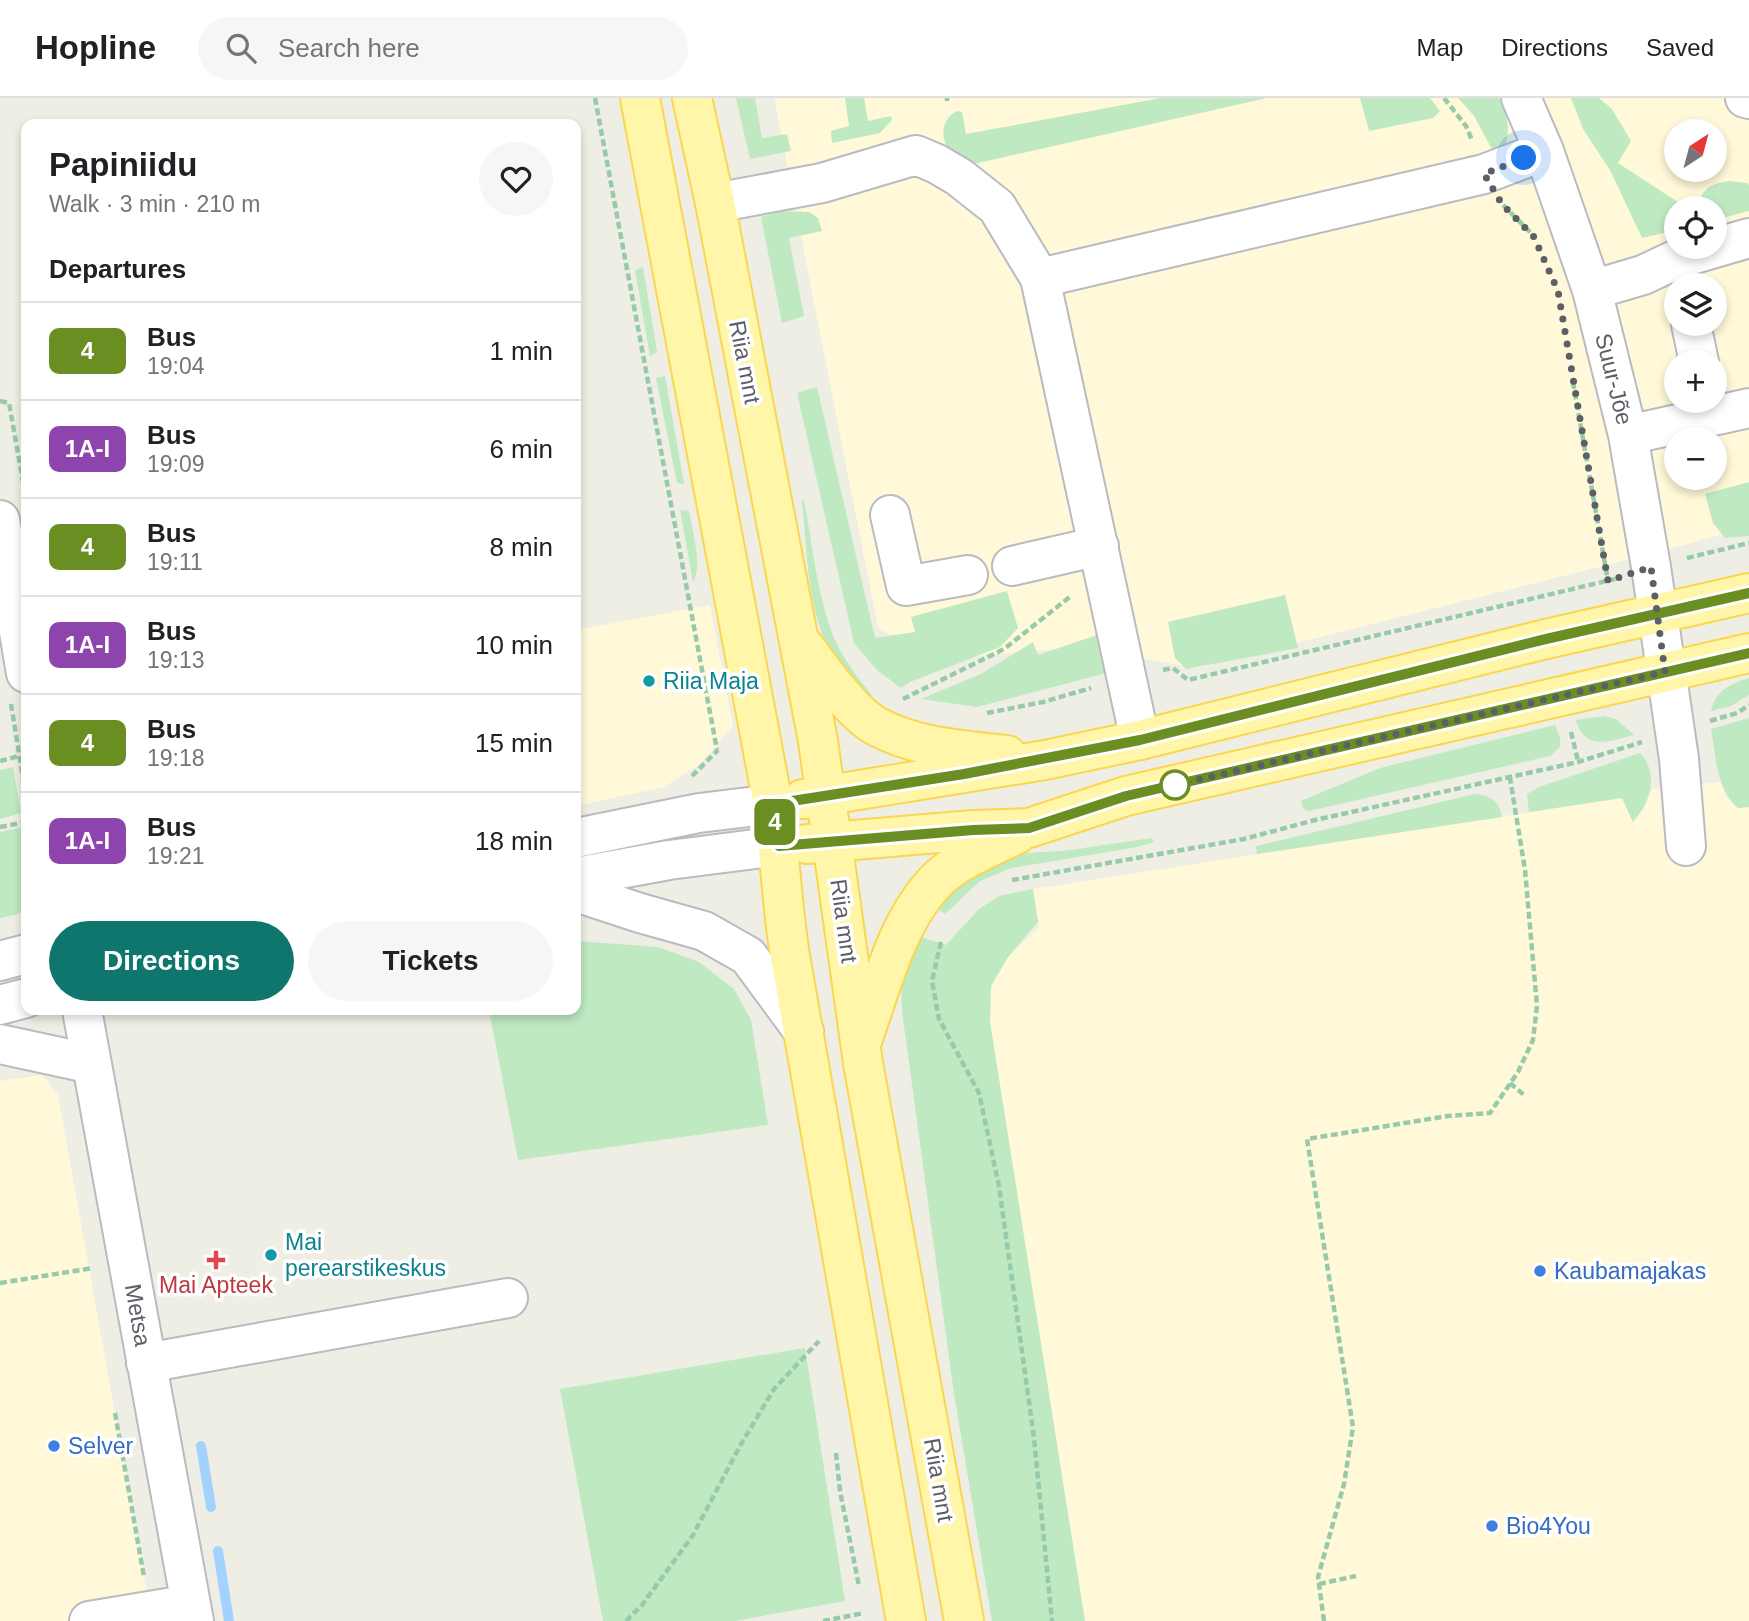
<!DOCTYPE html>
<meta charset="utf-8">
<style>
:root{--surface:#fff;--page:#f6f6f6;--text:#202124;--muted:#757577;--line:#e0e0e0;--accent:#0f766e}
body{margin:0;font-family:Helvetica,sans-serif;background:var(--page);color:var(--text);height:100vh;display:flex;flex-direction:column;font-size:26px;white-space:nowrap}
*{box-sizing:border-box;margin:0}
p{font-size:23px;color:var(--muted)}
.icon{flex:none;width:38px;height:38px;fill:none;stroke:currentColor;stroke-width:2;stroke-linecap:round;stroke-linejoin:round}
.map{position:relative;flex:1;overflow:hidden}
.panel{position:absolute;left:21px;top:21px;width:560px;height:896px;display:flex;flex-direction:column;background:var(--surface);border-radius:14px;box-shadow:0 4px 10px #0003}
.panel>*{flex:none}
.badge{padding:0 14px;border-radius:10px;font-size:24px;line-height:46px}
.needle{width:46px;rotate:36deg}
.controls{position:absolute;left:1664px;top:21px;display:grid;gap:14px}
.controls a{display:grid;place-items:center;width:63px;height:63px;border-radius:50%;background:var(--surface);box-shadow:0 4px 10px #0003;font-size:35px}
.you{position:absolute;width:35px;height:35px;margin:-18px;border:5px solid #fff;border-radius:50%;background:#1a73e8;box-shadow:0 0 0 10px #1a73e833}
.map>.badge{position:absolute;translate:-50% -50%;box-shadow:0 0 0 4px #fff}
h2{padding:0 28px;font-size:26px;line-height:63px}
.round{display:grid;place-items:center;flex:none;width:74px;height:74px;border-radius:37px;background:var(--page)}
.head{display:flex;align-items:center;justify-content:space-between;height:119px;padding:0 28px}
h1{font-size:33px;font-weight:700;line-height:52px}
.cta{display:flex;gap:14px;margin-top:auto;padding:14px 28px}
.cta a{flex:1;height:80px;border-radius:42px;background:var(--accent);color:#fff;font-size:28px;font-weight:700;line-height:80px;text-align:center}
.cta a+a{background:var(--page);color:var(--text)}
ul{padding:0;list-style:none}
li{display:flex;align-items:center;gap:21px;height:98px;padding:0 28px;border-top:2px solid var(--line)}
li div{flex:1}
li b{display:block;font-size:26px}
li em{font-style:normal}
li .badge{min-width:77px;font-weight:700;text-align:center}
header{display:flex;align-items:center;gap:42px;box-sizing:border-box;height:98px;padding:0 35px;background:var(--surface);border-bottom:2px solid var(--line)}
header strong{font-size:33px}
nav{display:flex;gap:38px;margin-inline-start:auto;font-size:24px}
.search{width:490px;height:63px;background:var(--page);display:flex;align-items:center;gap:18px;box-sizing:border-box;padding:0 24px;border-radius:38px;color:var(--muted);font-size:26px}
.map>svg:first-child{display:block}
.commercial{fill:#fff9d9;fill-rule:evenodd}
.green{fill:#bee9c1}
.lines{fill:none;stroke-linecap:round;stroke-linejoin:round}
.stream{stroke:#a4d2ff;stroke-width:10}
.minor-casing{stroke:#b9bbc1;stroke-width:42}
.major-casing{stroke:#fbd651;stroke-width:42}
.path{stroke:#96caa9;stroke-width:4.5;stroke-dasharray:7 3.5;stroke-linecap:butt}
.minor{stroke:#fff;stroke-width:38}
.major{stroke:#fff6a9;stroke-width:38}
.line-casing{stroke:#fff;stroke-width:16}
.line{stroke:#6b8e23;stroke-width:10}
.walk{stroke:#5c5f65;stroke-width:7;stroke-dasharray:0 12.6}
.culture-dot{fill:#0f9aa8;stroke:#fff;stroke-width:2.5}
.stop-dot{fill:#fff;stroke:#6b8e23;stroke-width:3.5}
.health-dot{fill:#e0444e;stroke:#fff;stroke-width:2.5}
.shop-dot{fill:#3f7fe0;stroke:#fff;stroke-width:2.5}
.labels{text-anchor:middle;stroke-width:7;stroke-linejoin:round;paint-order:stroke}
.street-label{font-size:23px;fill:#5c5f65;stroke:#fff}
.culture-label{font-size:23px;fill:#0d838f;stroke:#fff;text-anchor:start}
.shop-label{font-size:23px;fill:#366cbe;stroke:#fff;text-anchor:start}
.health-label{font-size:23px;fill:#be3a42;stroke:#fff}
</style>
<header>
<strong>Hopline</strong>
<div class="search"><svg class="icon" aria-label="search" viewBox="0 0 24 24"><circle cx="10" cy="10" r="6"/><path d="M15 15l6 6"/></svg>Search here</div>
<nav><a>Map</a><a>Directions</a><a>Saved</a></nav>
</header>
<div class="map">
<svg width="1749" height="1523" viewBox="0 0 1749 1523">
<rect width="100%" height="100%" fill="#efeee4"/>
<!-- commercial -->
<path class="commercial" d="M774,0H1749V429L1662,453L1197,570L1077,549L933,562L878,530ZM1676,33H1715V72H1676ZM1676,110H1715V149H1676ZM1676,187H1715V226H1676ZM1676,264H1715V303H1676ZM1676,341H1715V380H1676Z
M710,507L733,628L700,666L664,689L576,708V532Z
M1720,684L1727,700L1738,710L1749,709V1523H1085L990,924L991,888L1008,859L1039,829L1033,791L1622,700L1633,723L1643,712L1652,691Z
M42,977L58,997L152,1523H0V983Z"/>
<!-- green -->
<path class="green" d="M736,0H755L762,40L787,36L791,53L750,61Z
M845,0H864L868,23L891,18L892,22L880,35L832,45L831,33L849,28Z
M1161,0H1267L969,67C964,64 957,62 953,58C940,44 939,22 957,13L962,14L966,36Z
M1360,0H1430L1440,13L1433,20L1369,33Z
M1458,0H1499C1507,18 1511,28 1505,48L1494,55L1474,18Z
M1571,0H1599L1612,11L1631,43L1618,65L1687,110H1676V132L1642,140L1610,72L1583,31Z
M1730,83L1747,85L1749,87V113L1715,122V110H1694C1705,91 1707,86 1730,83Z
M781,113L809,114L818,120L822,133L789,140L804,218L782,225L761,119Z
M643,169L657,254L650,258L635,172Z
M665,278L684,386L677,385L656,280Z
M817,289L875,540L915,534L911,519L1007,493L1018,530L1000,549L910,584L901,590L877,572L854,545L797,295Z
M1749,384V438L1725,440L1713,425L1705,396Z
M804,402C813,449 817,500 836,544C845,564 859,581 872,597L868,601C858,590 847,579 839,568C806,521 808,457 802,403Z
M680,412L689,413C692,431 703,470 693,484Z
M1285,497L1298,550L1186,571L1175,560L1168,524Z
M1100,536L1110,574L977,609L921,601L981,576L1033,544L1038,557Z
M1749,580V597L1731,608L1711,613C1716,592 1730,586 1749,580Z
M1604,618L1616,621L1634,637C1610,643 1585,654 1576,622Z
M1749,620V709L1738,710C1716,690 1716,659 1711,631Z
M1555,627L1560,639V649L1550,658L1309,713L1303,711L1301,703L1380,670Z
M1640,655C1660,677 1650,704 1633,724L1622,700L1529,714L1527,696L1539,689Z
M13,669L21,715L0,721V672Z
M1475,696C1491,698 1499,702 1502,719L1257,756L1256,748Z
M24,729L26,746V812L18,816L0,820V734Z
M1152,740L1154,744L1137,749L1011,770L980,783L945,816L934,808L961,783L990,769L1026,755L1063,753Z
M1033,791L1038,824L1008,859L991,888L990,924L1085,1523H992L954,1296L902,913L901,876L915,837L946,847L979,811L999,798Z
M576,843L658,849L699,864L734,891L751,922L768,1027L518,1062L489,912H576Z
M805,1250L845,1503L735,1523H603L560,1291Z"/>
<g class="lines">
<!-- stream -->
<path class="stream" d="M201,1348L211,1409
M218,1453L229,1523"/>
<!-- minor casing -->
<g class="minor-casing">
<path id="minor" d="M1521,0L1544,53L1592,192L1628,337L1651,469L1679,661L1686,748
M1745,0L1749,1
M715,105L822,85L916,57L937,66L959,79L997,109L1040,180
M1592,192L1643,177L1677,161L1749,140
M1691,226L1699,264
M1628,337L1749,310
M890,417L906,488L968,477
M0,422L26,575
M1012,468L1099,448
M1140,642L1040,180L1484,76L1544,53
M576,740L699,715L773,706
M576,779L669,762L779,748
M576,794L640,815L704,833L748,858L804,934
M0,863L26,856
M0,907L26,900
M82,912L194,1523
M0,946L92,966
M146,1265L508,1200
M89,1523L191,1506"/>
</g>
<!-- major casing -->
<g class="major-casing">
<path id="major" d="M640,0L773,706C780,756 782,808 790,858L906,1523
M692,0L715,105L818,643L863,965L964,1523
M804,548C821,571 851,614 876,628C916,650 963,652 1007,657
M803,701L1045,662L1140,642L1546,541L1749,495
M807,746L973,732L1029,730L1126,698L1749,555
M863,940C882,887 897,822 938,781C957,762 993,748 1017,736"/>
</g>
<!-- path -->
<path class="path" d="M595,0L717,652
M947,0V3
M1444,0L1466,28L1472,42
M1503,107L1531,135
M1573,284L1608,483
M0,303L9,305L25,395
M1687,460L1749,445
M1163,572L1173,570L1188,582L1615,481
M903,601L1004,551L1071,498
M11,606L26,699
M987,615L1043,604L1091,590
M1710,623L1737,615L1749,607
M1571,634L1578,663
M0,663L19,658
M692,678L718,652
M0,729L26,724
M1012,782L1244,741L1315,722L1578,664L1642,644
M941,844L932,883L939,921L979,995L999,1088L1034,1340L1052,1523
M1510,985L1524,997
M0,1185L93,1170
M115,1315L144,1479
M836,1355L840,1393L859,1488
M1319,1486L1356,1478
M626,1523L642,1507L693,1437L741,1346L774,1291L819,1243
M823,1523L864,1515
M1324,1523L1318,1479L1344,1386L1353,1329L1307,1041L1448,1018L1490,1015L1518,974L1533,942L1537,908L1525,772L1510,680"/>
<!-- minor -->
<use href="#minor" class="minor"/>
<!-- major -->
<use href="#major" class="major"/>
</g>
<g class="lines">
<!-- line casing -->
<g class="line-casing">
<path id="line" d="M1749,495L1546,541L1140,642L964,676L773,706L779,748L973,732L1029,730L1126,698L1749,555"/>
</g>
<!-- line -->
<use href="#line" class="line"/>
<!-- walk -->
<path class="walk" d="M1175,687L1665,574L1651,469L1608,483L1558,193L1534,139L1502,106L1484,76L1524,60"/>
</g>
<!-- markers -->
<g class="culture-dot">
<circle cx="649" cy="583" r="7"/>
<circle cx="271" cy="1157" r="7"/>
</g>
<circle class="stop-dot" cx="1175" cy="687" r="14"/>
<path class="health-dot" d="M212.5 1151.5h7v7h7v7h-7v7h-7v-7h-7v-7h7z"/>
<g class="shop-dot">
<circle cx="1540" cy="1173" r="7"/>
<circle cx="54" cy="1348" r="7"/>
<circle cx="1492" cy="1428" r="7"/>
</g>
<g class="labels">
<!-- street labels -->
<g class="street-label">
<text transform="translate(745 264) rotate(79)" y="8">Riia mnt</text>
<text transform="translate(1614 281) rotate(76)" y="8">Suur-Jõe</text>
<text transform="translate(844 823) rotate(82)" y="8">Riia mnt</text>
<text transform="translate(138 1217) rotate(80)" y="8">Metsa</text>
<text transform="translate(939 1382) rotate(80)" y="8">Riia mnt</text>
</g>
<!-- culture labels -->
<g class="culture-label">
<text x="663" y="591">Riia Maja</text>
<text x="285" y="1152">Mai<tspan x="285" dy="26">perearstikeskus</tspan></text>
</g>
<!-- shop labels -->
<g class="shop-label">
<text x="1554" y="1181">Kaubamajakas</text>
<text x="68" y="1356">Selver</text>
<text x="1506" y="1436">Bio4You</text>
</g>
<!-- health labels -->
<g class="health-label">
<text x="216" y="1195">Mai Apteek</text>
</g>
</g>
</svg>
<div class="controls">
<a><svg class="needle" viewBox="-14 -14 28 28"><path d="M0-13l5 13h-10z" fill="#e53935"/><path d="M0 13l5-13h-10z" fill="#757577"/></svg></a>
<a><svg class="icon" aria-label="locate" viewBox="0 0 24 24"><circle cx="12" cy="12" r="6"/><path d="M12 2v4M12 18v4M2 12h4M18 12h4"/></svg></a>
<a><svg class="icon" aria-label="layers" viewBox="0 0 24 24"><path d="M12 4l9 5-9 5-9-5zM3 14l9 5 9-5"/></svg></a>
<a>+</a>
<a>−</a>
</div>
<div class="you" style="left:1524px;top:60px"></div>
<b class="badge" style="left:775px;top:724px;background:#6b8e23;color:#fff">4</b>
<section class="panel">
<div class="head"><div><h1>Papiniidu</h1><p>Walk · 3 min · 210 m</p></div><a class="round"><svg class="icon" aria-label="heart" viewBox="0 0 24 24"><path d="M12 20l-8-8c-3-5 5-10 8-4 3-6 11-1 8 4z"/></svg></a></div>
<h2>Departures</h2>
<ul>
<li><span class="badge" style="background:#6b8e23;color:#fff">4</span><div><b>Bus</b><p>19:04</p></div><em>1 min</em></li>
<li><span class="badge" style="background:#8e44ad;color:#fff">1A-I</span><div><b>Bus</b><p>19:09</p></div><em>6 min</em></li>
<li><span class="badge" style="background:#6b8e23;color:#fff">4</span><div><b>Bus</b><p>19:11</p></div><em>8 min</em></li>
<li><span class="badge" style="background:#8e44ad;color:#fff">1A-I</span><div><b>Bus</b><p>19:13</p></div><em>10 min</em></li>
<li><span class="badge" style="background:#6b8e23;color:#fff">4</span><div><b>Bus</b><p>19:18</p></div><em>15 min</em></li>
<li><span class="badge" style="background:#8e44ad;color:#fff">1A-I</span><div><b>Bus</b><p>19:21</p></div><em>18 min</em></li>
</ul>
<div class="cta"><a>Directions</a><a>Tickets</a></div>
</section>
</div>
